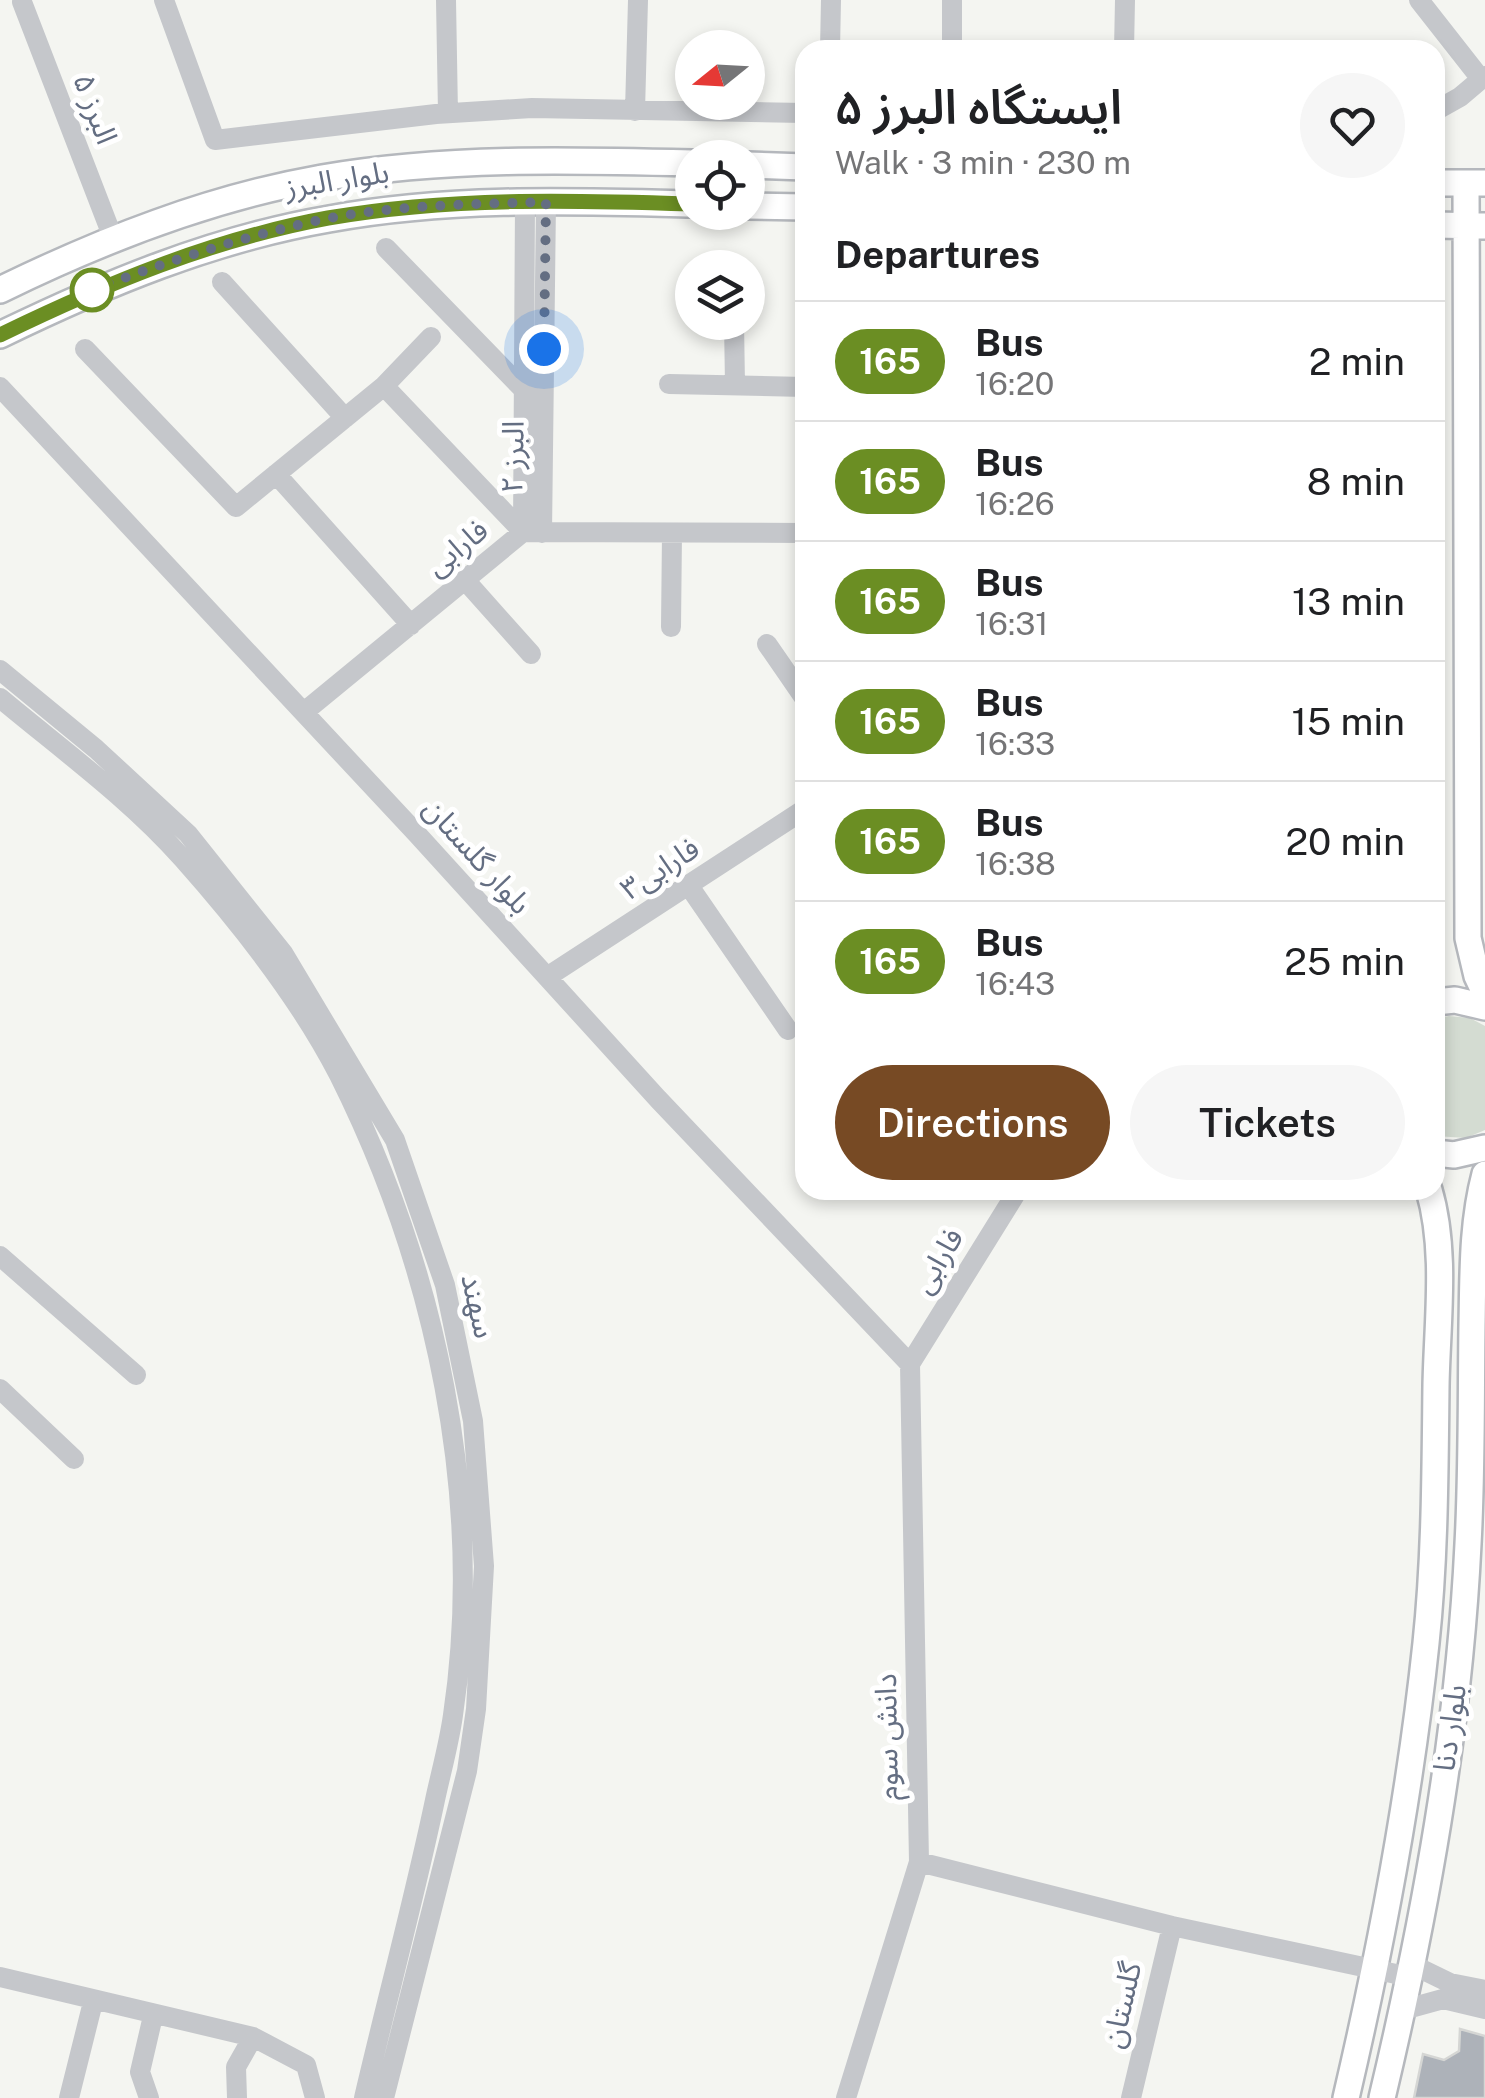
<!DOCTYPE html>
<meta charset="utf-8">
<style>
:root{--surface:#fff;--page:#f6f6f6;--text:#202124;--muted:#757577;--line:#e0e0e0;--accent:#774a24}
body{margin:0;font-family:"Public Sans","Noto Sans Arabic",sans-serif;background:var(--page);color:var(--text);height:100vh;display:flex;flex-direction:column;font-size:38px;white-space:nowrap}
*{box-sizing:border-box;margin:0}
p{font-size:32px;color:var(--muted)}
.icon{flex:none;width:55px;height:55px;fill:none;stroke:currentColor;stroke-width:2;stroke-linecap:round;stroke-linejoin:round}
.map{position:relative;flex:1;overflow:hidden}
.details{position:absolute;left:795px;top:40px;width:650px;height:1160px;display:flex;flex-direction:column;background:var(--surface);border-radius:30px;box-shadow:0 5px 15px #0003}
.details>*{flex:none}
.badge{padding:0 20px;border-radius:32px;font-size:35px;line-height:65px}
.needle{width:65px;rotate:252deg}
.fabs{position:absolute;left:675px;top:30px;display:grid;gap:20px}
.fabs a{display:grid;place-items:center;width:90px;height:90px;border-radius:50%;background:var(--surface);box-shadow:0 5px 15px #0003;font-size:50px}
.you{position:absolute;width:50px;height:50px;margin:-25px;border:8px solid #fff;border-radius:50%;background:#1a73e8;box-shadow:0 0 0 15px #1a73e833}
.map>.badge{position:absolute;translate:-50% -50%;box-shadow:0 0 0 5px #fff}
h2{padding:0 40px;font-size:38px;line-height:90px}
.round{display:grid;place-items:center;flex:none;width:105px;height:105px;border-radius:52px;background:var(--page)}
.overview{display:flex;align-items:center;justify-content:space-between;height:170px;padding:0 40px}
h1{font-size:48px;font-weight:600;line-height:75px}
.button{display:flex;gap:20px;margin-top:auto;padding:20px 40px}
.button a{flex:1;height:115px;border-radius:60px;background:var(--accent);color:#fff;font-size:40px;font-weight:600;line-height:115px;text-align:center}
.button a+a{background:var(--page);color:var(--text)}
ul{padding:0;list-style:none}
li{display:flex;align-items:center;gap:30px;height:120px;padding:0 40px;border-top:2px solid var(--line)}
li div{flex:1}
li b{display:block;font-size:38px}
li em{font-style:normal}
li .badge{min-width:110px;font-weight:700;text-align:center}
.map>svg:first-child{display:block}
.green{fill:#d4dcd2}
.building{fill:#adb2b9;stroke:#d5d6d4;stroke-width:2.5}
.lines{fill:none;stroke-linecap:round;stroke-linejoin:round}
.major-casing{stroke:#b5b8bd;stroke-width:30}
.minor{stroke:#c5c7cb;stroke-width:20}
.major{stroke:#fff;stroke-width:25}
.line-casing{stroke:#fff;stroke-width:22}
.line{stroke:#6b8e23;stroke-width:15}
.walk{stroke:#646e82;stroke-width:10;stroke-dasharray:0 18}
.stop-dot{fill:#fff;stroke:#6b8e23;stroke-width:5}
.labels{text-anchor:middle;stroke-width:10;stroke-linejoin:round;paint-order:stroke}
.street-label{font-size:30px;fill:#646e82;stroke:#fff}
</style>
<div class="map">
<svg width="1485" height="2098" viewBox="0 0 1485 2098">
<rect width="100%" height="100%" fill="#f4f5f1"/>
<!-- green -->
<path class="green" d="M1449,1016L1470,1018L1485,1026V1130L1466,1138L1435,1136V1019Z"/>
<!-- building -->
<path class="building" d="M1460,2029L1485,2036V2098H1414L1423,2054L1444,2060L1459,2051Z"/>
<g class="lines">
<!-- major casing -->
<g class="major-casing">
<path id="major" d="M748,165L805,167
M1435,183H1485
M1466,183L1468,938L1477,976L1485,993
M748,206L805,207
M1435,225L1485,226
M0,290C102,240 209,198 322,178C444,157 569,160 692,163
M0,335C105,284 213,239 329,219C448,197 571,201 692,204
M1435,1002L1455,1000L1485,1007
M1435,1153L1454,1155L1485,1148
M1346,2098C1381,1948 1410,1796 1426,1643C1435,1558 1435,1472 1436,1386C1437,1323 1447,1251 1429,1190
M1382,2098C1425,1917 1459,1731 1468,1544C1472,1471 1471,1398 1472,1325C1473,1274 1472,1223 1485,1174"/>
</g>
<!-- minor -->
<path class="minor" d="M164,0L215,140L436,114L532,108L805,113
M446,0L448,113
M952,0V50
M1419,0L1481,79
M22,2L113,238
M830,50L831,0
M1124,50L1125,0
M635,111L638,0
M1435,111L1460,97L1485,76
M386,248L524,390
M222,282L345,418
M734,322L735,385
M85,349L236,507L384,386L523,532
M669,384L805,387
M384,386L431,337
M0,387L417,834L658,1099L910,1364
M276,474L411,625
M523,532L525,203
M542,533L546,202
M465,580L531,654
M671,627L672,533
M767,644L805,699
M0,670L96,749L188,834L283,953L395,1140L445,1285L473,1421L484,1566L476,1709L467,1771L384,2098
M0,698C61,749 130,799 183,859C239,922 300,999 339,1075C436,1269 485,1499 453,1715C449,1744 441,1772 435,1800C414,1900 387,1999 364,2098
M304,712L523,532L805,533
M689,886L788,1030
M547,977L805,809
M0,1256L136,1375
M910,1364L1018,1190
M0,1389L74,1459
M919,1862L1172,1926L1410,1977
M1413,1965L1450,1983L1485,1990
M0,1977L253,2037L306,2065L315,2098
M1403,2010L1443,1999L1485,2009
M69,2098L93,2002
M149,2098L140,2072L153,2016
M237,2098L236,2067L253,2037
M846,2098L919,1862L910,1364
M1131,2098L1172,1926"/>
<!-- major -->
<use href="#major" class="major"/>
</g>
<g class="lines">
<!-- line casing -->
<g class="line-casing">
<path id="line" d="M0,335C105,284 213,239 328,218C448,197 572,200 692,204"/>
</g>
<!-- line -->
<use href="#line" class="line"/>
<!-- walk -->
<path class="walk" d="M92,290C168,261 245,236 325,219C397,205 473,204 546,202L544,349"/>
</g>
<!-- markers -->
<circle class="stop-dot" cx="92" cy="290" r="20"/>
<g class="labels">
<!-- street labels -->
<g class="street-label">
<text transform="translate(95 109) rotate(69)" y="10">البرز ۵</text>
<text transform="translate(337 180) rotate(-9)" y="10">بلوار البرز</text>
<text transform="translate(513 457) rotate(-89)" y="10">البرز ۲</text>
<text transform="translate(457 548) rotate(-39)" y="10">فارابی</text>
<text transform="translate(477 856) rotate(48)" y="10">بلوار گلستان</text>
<text transform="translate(660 869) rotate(-33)" y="10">فارابی۳</text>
<text transform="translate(938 1261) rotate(-59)" y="10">فارابی</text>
<text transform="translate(478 1306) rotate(77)" y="10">سهند</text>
<text transform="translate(1450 1728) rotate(-82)" y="10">بلوار دنا</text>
<text transform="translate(887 1737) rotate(-91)" y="10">دانش سوم</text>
<text transform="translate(1122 2005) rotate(-77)" y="10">گلستان</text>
</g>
</g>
</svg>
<div class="fabs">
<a><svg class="needle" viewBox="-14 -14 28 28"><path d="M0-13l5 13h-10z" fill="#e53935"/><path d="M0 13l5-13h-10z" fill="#757577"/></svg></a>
<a><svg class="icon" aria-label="locate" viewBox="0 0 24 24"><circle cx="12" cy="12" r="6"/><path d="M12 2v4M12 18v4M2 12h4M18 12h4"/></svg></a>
<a><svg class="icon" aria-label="layers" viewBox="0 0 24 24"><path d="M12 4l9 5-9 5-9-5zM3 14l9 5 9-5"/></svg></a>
</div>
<div class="you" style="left:544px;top:349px"></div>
<section class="details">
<div class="overview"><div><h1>ایستگاه البرز ۵</h1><p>Walk · 3 min · 230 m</p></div><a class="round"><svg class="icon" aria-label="heart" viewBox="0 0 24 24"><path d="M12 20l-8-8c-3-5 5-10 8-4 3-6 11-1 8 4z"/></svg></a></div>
<h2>Departures</h2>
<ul>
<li><span class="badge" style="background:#6b8e23;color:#fff">165</span><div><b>Bus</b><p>16:20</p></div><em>2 min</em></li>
<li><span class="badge" style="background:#6b8e23;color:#fff">165</span><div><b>Bus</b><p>16:26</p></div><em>8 min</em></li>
<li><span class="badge" style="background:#6b8e23;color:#fff">165</span><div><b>Bus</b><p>16:31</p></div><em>13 min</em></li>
<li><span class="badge" style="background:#6b8e23;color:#fff">165</span><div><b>Bus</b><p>16:33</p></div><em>15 min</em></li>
<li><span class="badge" style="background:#6b8e23;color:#fff">165</span><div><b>Bus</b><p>16:38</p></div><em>20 min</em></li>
<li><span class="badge" style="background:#6b8e23;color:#fff">165</span><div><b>Bus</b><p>16:43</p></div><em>25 min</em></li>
</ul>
<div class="button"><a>Directions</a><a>Tickets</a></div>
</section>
</div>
